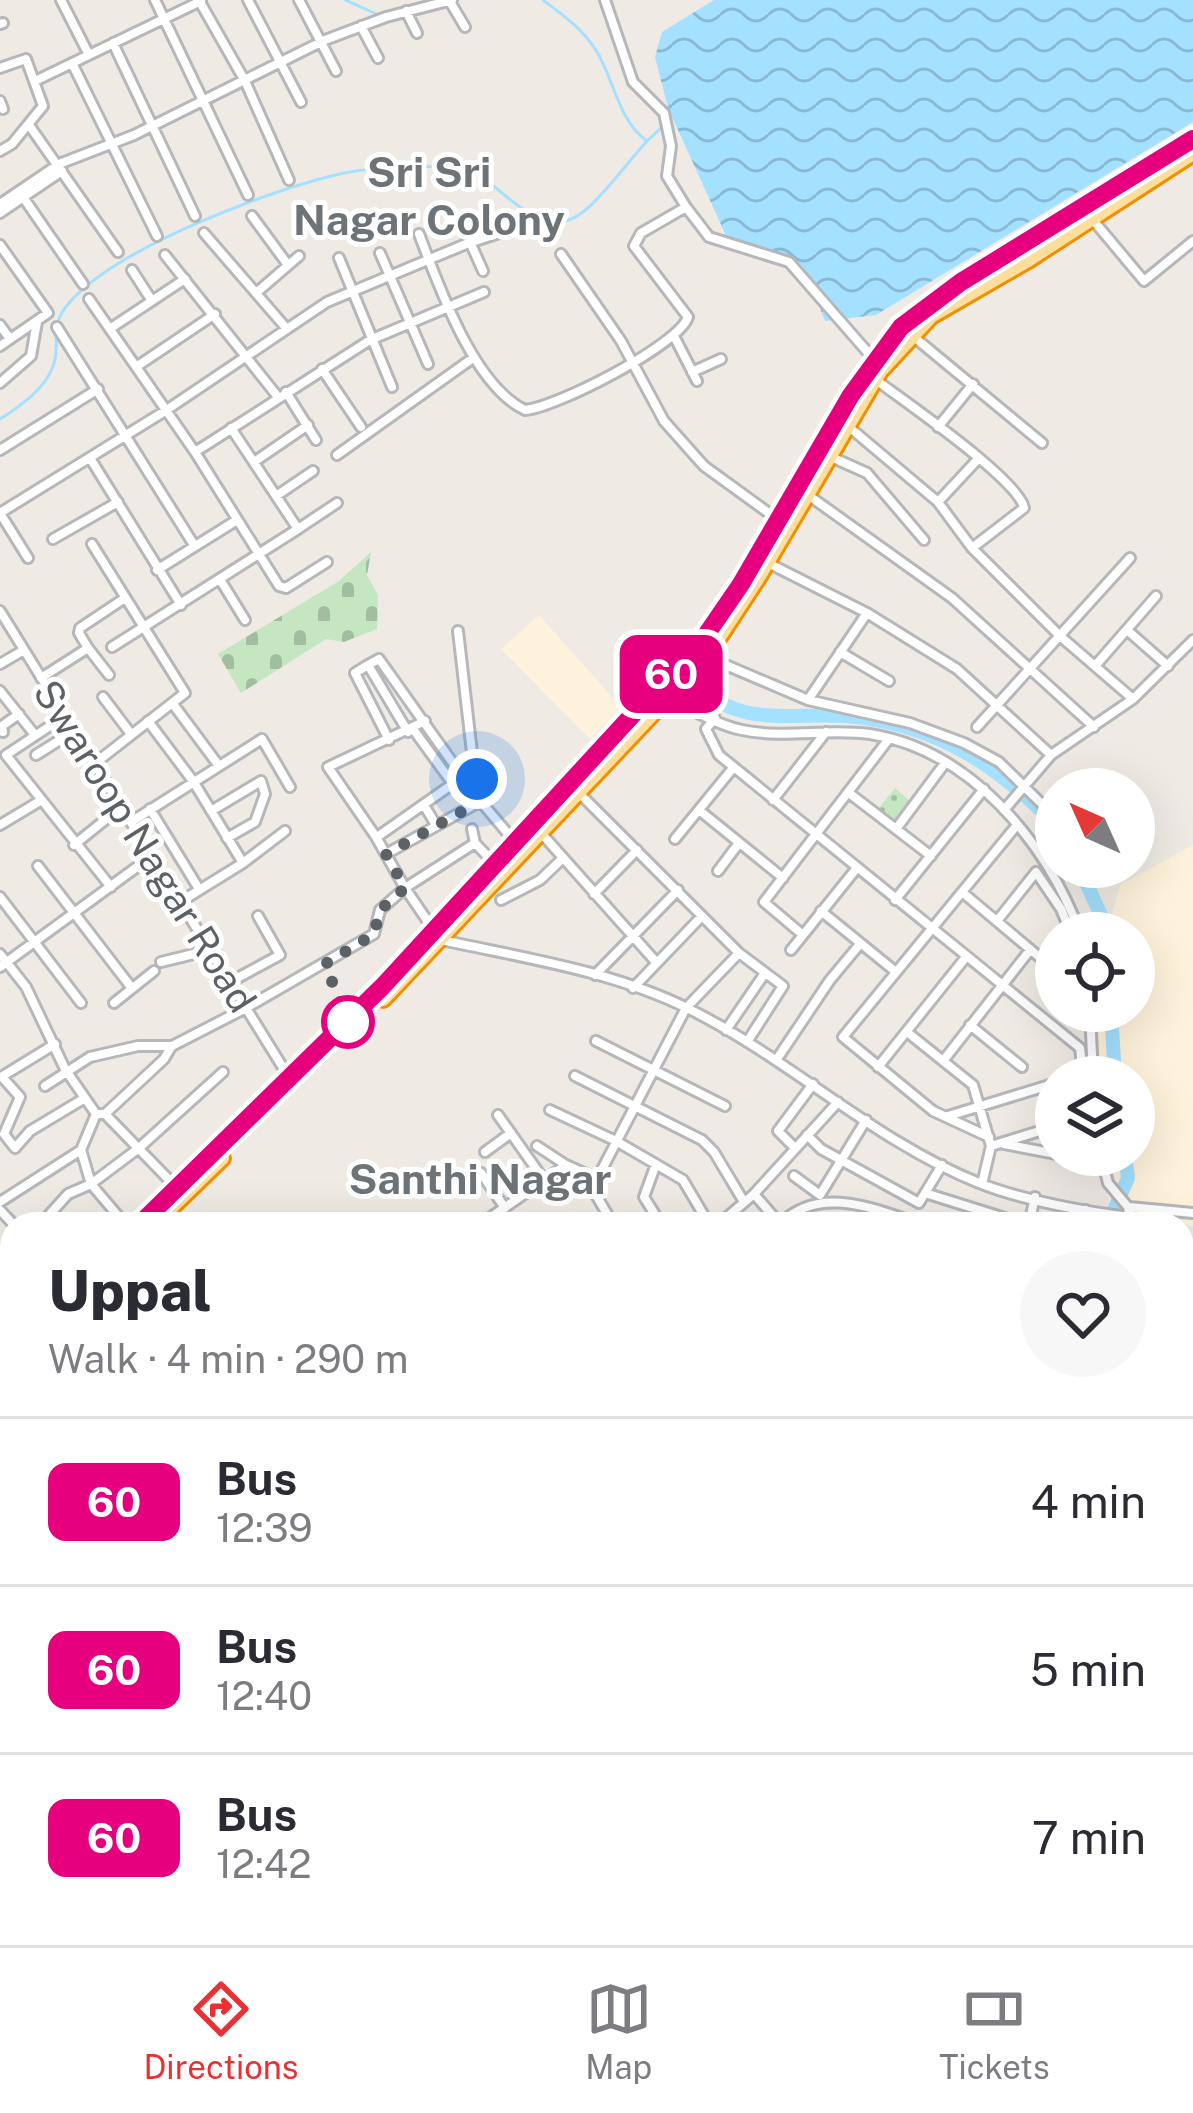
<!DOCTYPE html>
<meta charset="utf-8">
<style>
:root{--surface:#fff;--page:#f7f7f7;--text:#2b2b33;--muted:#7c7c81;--line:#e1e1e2;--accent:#e93034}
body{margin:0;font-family:"Public Sans",sans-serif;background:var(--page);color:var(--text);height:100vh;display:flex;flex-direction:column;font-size:45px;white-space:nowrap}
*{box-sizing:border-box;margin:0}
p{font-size:39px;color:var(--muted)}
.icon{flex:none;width:66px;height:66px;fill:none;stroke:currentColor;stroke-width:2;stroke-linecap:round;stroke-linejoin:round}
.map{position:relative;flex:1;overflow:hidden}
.details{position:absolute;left:0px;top:1212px;width:1194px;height:735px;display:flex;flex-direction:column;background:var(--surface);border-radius:36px 36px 0 0;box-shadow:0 12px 48px #0002}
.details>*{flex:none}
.badge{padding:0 24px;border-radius:18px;font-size:42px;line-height:78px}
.needle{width:78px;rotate:315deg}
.buttons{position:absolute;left:1035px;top:768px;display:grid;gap:24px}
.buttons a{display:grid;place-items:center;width:120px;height:120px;border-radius:50%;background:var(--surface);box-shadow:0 12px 48px #0002;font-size:60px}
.you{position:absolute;width:60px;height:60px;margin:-30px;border:9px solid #fff;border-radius:50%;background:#1a73e8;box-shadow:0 0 0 18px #1a73e833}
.map>.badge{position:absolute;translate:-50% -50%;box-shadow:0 0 0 6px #fff}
.round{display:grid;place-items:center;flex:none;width:126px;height:126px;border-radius:63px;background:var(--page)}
.overview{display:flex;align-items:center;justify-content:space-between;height:204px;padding:0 48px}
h1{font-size:57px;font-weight:800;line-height:90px}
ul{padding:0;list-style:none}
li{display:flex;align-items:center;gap:36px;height:168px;padding:0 48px;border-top:3px solid var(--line)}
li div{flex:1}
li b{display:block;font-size:45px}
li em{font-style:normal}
li .badge{min-width:132px;font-weight:700;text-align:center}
.tabs{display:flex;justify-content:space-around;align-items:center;height:168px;border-top:3px solid var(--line);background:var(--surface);font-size:33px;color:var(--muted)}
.tabs a{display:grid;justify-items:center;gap:6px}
.tabs .selected{color:var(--accent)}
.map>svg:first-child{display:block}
.commercial{fill:#fef2da}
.cemetery{fill:url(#cemetery-stones)}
.park{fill:url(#park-dots)}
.water{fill:url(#water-waves)}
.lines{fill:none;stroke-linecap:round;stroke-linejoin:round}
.stream{stroke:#a4e0ff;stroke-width:3}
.river{stroke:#a4e0ff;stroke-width:14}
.minor-casing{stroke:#b5b7bb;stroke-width:14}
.tertiary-casing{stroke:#b5b7bb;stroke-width:16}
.secondary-casing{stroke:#b3b8bc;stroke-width:18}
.trunk-casing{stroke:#f28f01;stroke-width:20}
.minor{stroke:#fff;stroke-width:8}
.tertiary{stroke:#fff;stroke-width:10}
.secondary{stroke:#fff;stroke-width:12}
.trunk{stroke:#fede9b;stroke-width:14}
.line-casing{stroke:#fff;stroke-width:27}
.line{stroke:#e6007e;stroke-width:18}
.walk{stroke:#5c6165;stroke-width:12;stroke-dasharray:0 21.6}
.stop-dot{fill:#fff;stroke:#e6007e;stroke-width:6}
.labels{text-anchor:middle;stroke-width:10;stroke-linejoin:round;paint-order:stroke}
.street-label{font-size:39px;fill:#5c6165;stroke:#fff}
.neighbourhood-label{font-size:42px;font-weight:bold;fill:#6d7377;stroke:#fff}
</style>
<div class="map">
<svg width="1193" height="1945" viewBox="0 0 1193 1945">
<defs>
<pattern id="cemetery-stones" width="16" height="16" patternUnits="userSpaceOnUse" patternTransform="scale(3)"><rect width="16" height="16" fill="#c4e6c1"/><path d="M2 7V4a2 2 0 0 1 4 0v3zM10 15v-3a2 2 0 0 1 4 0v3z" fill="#a2bea0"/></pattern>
<pattern id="park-dots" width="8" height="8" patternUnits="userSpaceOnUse" patternTransform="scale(3)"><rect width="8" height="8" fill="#c4e6c1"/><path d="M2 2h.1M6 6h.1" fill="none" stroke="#a2bea0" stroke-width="1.8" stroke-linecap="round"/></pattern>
<pattern id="water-waves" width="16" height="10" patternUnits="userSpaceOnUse" patternTransform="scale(3)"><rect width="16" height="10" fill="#a4e0ff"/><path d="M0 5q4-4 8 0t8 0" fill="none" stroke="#89b9d2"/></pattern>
</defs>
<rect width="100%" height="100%" fill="#efebe4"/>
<!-- commercial -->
<path class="commercial" d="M539,615L621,707L590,739L501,649Z
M1193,845V1226L1111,1208L1096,1155H1134V1077H1085L1084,1016L1085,1011H1134V933H1107L1120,885Z"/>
<!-- cemetery -->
<path class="cemetery" d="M371,552L367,575L378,595L377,629L344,642L326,639L241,693L218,654L339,581Z"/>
<!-- park -->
<path class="park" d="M895,788L911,802L893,822L878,809Z"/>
<!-- water -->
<path class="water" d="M714,0H1193V122L876,315L825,321C799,256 797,253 728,240L668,108L655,57L662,32Z"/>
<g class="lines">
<!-- stream -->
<path class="stream" d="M345,0L381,16
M543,0C563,15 583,29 597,52C614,80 619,122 647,141L663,126
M390,13L421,4
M0,419C24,404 55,382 56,351C57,333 54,323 65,308C108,250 274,188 344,173C384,165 431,166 473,167C569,258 572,227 647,141"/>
<!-- river -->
<path class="river" d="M696,686C750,733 801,708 865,718C946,730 1000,769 1056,825
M1079,867L1109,933
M1111,1011L1115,1077
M820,1224L833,1219L849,1224
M1108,1224L1128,1178L1125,1155
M981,1945L987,1935"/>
<!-- minor casing -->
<g class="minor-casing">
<path id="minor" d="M61,0L89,55
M155,0L248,195
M248,0L301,102
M299,0L336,71
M449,0L465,27
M200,2L245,81L289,180
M406,11L417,33
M0,24L3,23
M361,26L378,58
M113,43L195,216
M72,63L157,236
M0,68L26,59L43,106L12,144L0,151
M35,81L201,1
M0,101L3,109
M29,125L118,252
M23,197L83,284
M0,204L59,164L134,135L325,40L386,17L452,0
M686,207L709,237L789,262L877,363
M0,213L62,171
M252,216L288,265
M1093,220L1144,281L1193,241
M204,233L287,329
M419,234C439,286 473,385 525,410C555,408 679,345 688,317L634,246L641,233L686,207L667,176L671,146L664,113L633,82L605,0
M470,242L483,271
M0,245L48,313L0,346
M380,253L428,364
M561,254L621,341L664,421L704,466L777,519
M165,255L278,397
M339,258L392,387
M132,270L152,301
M256,293L299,256
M89,299L195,452L279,586L286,588L327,562
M0,325L10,339
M57,327L194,545
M111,328L185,279
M674,336L697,381
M914,337L1042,443
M136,367L215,314
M322,369L361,427
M692,372L721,359
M876,380C904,401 1019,480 1024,508L972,548
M0,383L31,356L37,322
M286,392L316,440
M849,427L938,502L972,548L1060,636L1133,699
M938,427L973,384
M0,450L98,389
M195,452L370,340L484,292
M337,455L473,358
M829,456L867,473L924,540
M90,458L181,605
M254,462L308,425
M808,495L952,598L1094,727
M276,496L313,471
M938,502L978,459
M0,513L165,411L327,302L466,244L523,225
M0,513L28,558
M298,529L337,503
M53,539L118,502
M92,544L185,693L94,764
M768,563L867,613L957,669L1051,755
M157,570L237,520
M221,581L245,620
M0,611L290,1079
M1127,630L1168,666
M458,631L477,796
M112,647L298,529L231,428
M88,648L79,633L80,628L125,598
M840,652L889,681
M707,657L808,700L910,723L964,743L999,762L1052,814
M0,664L24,650
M368,665L379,659L477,797L515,842
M1095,666L1156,596
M686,677L695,709
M41,678L88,648L109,675
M0,691L35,735
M103,697L131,734
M666,698C690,708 717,725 742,730C783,739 828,728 870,734C970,750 1047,842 1080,933
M808,700L867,613
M173,704L219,766
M65,716L6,755L111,887
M715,718L706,729L719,755L1080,1048L1083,1075
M148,721L193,781L243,863L180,902
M977,727L1130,558
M413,729L453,784
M3,732L2,726L19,714
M389,740L355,673L368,665L408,732
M36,755L74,731
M849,793L931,856
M580,794L739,953L783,986L747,1042
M773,800L826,732
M424,805L436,825
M150,809L199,889
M699,810L783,878
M1004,810L1051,755L1133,699L1193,640
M211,811L261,781L265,794L255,822L227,838
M131,822L262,739L290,787
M0,825L40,801
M896,829L945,763
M542,834L656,962
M377,837L464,776
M675,839L733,768
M475,843L495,864
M74,845L121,807
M386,854L481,801
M243,863L285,831
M38,866L131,987
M718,871L739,843
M962,892L1056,971
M594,894L637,850
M0,897L81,1003
M501,900L540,880L563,858
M895,900L984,789
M821,911L896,972
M997,921L1036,872L1061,909L1071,933
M433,929L405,888L475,843L472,829
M803,935L764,902L888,740
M442,940C524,958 613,971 689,1009C790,1059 874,1141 979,1183C1022,1200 1085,1212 1131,1217
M791,950L856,869
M0,954L26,987L65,1069L96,1114L81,1150L91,1184L125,1224
M161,962L210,950
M0,967L152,856
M595,975L678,890
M230,982L280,955L258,916
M633,988L701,917
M114,1003L154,971
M1090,1011L1093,1077
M970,1025L1022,1067
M726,1030L765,973
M907,1032L973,1085L991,1146L982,1184
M596,1041L725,1106
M777,1059L830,980L860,944
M943,1061L1030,950
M878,1067L966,957
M575,1076L702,1140L714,1152L744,1202
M1,1077L55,1044
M2,1077L20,1097L4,1134L15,1148L30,1131L85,1098
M45,1086L90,1057L138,1046H172L246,1008L374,934L380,910L405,888L376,837L328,767L425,721
M550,1110L616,1141L683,1180L709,1224
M96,1114H105L176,1187
M105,1114L164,1059L171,1047
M498,1115L544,1180
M948,1116L1056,1083
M807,1135L821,1149L919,1203L942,1165
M989,1137L933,1111L843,1037L1017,825
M1004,1144L1056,1154
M537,1146L566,1165
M991,1146L1056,1126
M795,1148L778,1131L813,1084
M485,1152L511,1133
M1060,1155L1102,1163
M1101,1155L1108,1183L1128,1207L1131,1224
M656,1164L644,1197L661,1224
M481,1173L505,1208
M794,1176L820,1195L866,1120
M925,1193L1024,1224
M754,1194L780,1224
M0,1202L81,1150
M1129,1207L1193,1213
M0,1210L13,1224
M41,1224L68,1194L91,1184L139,1148L223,1072
M481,1224L566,1165L597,1179
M613,1224L593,1190L597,1179L686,1008L739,953
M719,1224L754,1194L838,1102
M780,1224C820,1184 874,1209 920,1224
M1029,1224L1035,1197
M1079,1224L1086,1210
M1182,1242L1193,1251
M0,1293L12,1315
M1182,1310L1193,1319
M0,1327L12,1320
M1182,1341L1193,1328
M1182,1422L1193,1409
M0,1462L12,1482
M1182,1501L1193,1489
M0,1510L12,1503
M1182,1518L1193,1505
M0,1565L4,1563
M1182,1580L1193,1589
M1182,1593L1193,1602
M4,1598L12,1593
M0,1628L12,1621
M0,1685L12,1678
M0,1742L12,1734
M0,1789L12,1781
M1182,1811L1193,1821
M1182,1825L1193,1834
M0,1837L12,1858
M1182,1895L1193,1904
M1,1896L12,1916
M1182,1907L1193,1916
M23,1935L29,1945
M85,1935L91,1945
M383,1935L390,1945
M591,1935L597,1945
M644,1935L650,1945
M698,1935L705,1945
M752,1935L758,1945
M1079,1935L1085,1945
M1113,1935L1125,1945
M1126,1935L1139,1945
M223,1945L240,1935
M329,1945L346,1935
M726,1945L746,1935
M828,1945L840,1935
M913,1945L933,1935"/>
</g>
<!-- tertiary casing -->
<g class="tertiary-casing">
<path id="tertiary" d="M1182,1694L1193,1703
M1182,1708L1193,1718
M1025,1945L1028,1935
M1035,1945L1037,1935"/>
</g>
<!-- secondary casing -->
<g class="secondary-casing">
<path id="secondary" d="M0,1694L12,1714
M147,1935L153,1945"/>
</g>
<!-- trunk casing -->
<g class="trunk-casing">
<path id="trunk" d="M383,999L706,657L759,576L880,371L931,316L1028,260L1193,153
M141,1224L383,986L706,635L741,585L851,395L901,327L961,282L1193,139
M154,1224L222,1158
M0,1382L12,1370"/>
</g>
<!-- minor -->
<use href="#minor" class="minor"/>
<!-- tertiary -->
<use href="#tertiary" class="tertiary"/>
<!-- secondary -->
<use href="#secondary" class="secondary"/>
<!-- trunk -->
<use href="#trunk" class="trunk"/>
</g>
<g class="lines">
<!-- line casing -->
<g class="line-casing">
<path id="line" d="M140,1224L383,986L706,635L741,584L851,395L901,327L961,282L1193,139"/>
</g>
<!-- line -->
<use href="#line" class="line"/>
<!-- walk -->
<path class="walk" d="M348,1022L325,964L374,934L380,910L405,888L386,854L481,801L477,779"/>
</g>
<!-- markers -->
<circle class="stop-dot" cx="348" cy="1022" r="24"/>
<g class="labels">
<!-- street labels -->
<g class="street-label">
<text transform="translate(145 846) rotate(58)" y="14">Swaroop Nagar Road</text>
</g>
<!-- neighbourhood labels -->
<g class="neighbourhood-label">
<text x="429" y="187">Sri Sri<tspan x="429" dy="48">Nagar Colony</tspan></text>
<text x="480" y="1194">Santhi Nagar</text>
</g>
</g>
</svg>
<div class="buttons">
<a><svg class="needle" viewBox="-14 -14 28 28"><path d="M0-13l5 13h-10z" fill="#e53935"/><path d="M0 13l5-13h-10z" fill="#7c7c81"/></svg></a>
<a><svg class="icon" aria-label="locate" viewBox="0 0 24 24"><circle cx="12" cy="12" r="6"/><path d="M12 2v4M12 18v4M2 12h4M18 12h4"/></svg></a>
<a><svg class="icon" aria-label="layers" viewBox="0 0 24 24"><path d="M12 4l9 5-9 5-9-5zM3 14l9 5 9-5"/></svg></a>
</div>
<div class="you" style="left:477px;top:779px"></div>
<b class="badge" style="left:671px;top:674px;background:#e6007e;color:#fff">60</b>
<section class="details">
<div class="overview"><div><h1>Uppal</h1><p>Walk · 4 min · 290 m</p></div><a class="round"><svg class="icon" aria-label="heart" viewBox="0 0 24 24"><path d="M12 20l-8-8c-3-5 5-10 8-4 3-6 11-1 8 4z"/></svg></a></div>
<ul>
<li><span class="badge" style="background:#e6007e;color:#fff">60</span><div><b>Bus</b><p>12:39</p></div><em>4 min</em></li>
<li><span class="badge" style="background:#e6007e;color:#fff">60</span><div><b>Bus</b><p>12:40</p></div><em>5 min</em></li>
<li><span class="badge" style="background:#e6007e;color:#fff">60</span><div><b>Bus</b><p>12:42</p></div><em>7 min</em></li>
</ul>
</section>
</div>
<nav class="tabs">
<a class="selected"><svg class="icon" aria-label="directions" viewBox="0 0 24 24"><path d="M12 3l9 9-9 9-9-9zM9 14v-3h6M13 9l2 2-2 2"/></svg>Directions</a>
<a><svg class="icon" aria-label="map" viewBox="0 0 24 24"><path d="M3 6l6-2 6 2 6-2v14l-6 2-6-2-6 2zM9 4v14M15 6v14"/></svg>Map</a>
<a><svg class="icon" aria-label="tickets" viewBox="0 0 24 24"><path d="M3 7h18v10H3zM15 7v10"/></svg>Tickets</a>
</nav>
